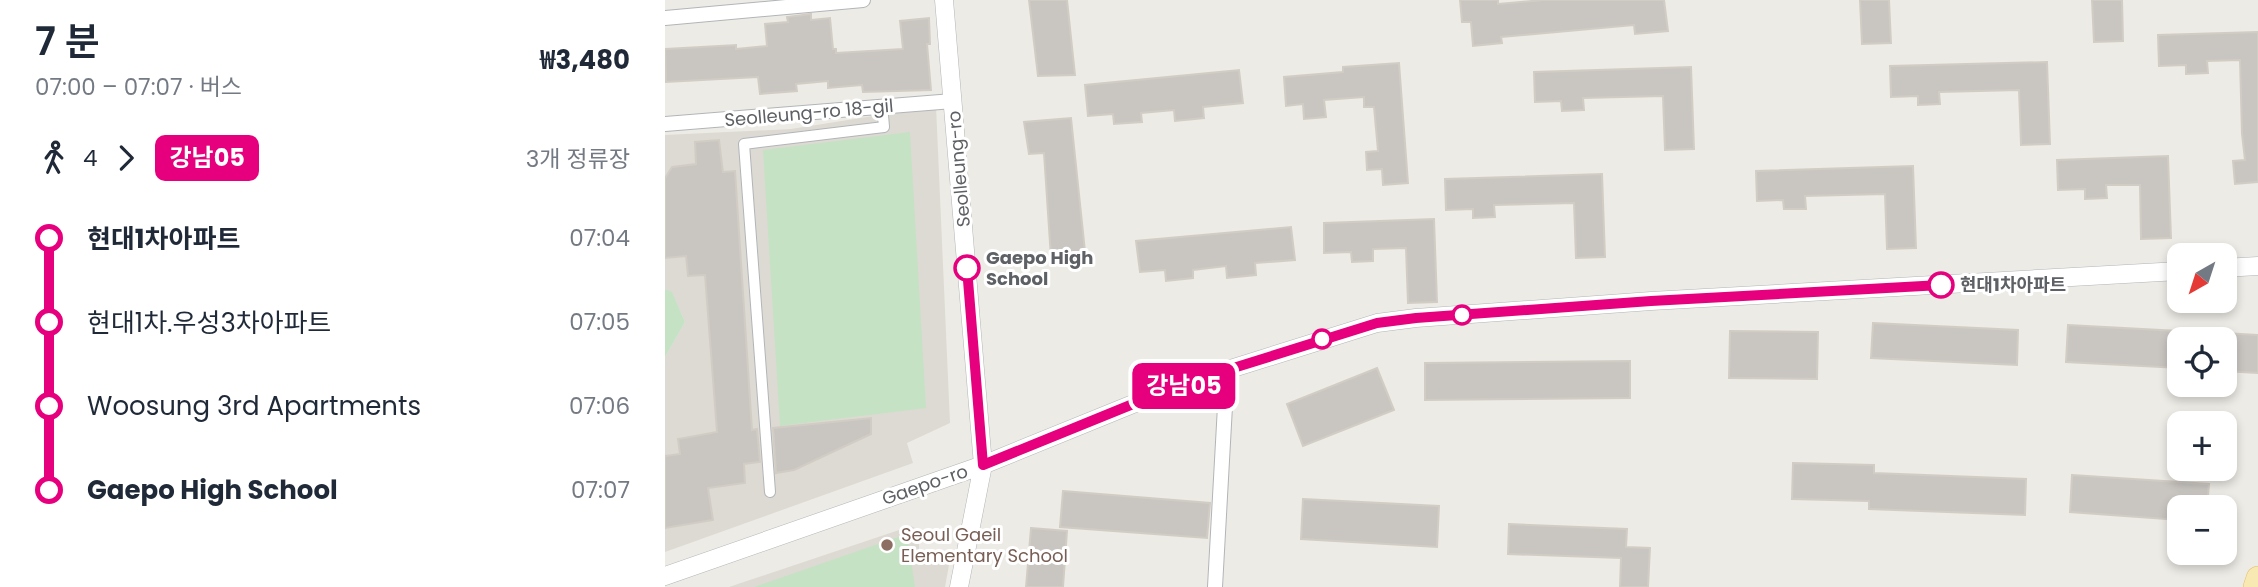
<!DOCTYPE html>
<html lang="ko">
<meta charset="utf-8">
<style>
:root{--surface:#fff;--page:#f2f2f3;--text:#1f2937;--muted:#747a83}
body{margin:0;font-family:Poppins,"Noto Sans KR",sans-serif;background:var(--page);color:var(--text);height:100vh;display:flex;flex-direction:column;font-size:26px;white-space:nowrap}
*{box-sizing:border-box;margin:0}
p{font-size:23px;color:var(--muted)}
.icon{flex:none;width:38px;height:38px;fill:none;stroke:currentColor;stroke-width:2;stroke-linecap:round;stroke-linejoin:round}
.map{position:relative;flex:1;overflow:hidden}
.details{display:flex;flex-direction:column;background:var(--surface);width:665px}
.details>*{flex:none}
.badge{padding:0 14px;border-radius:10px;font-size:24px;line-height:46px}
.needle{width:46px;rotate:219deg}
.tools{position:absolute;left:1502px;top:243px;display:grid;gap:14px}
.tools a{display:grid;place-items:center;width:70px;height:70px;border-radius:14px;background:var(--surface);box-shadow:0 4px 10px #0003;font-size:35px}
.map>.badge{position:absolute;translate:-50% -50%;box-shadow:0 0 0 4px #fff}
.legs{display:flex;align-items:center;gap:10px;height:77px;padding:0 35px;font-size:23px}
.legs p{margin-inline-start:auto}
.overview{display:flex;align-items:center;justify-content:space-between;height:119px;padding:0 35px}
h1{font-size:38px;font-weight:600;line-height:52px}
ul{padding:0 35px;list-style:none}
li{display:flex;align-items:center;gap:24px;height:84px;font-size:26px}
li i{display:grid;place-items:center;width:10px;height:100%;margin:0 9px;background:currentColor}
li i::after{content:'';width:18px;height:18px;margin:-9px;border:5px solid;border-radius:50%;background:var(--surface)}
li p{margin-inline-start:auto}
li:first-child i{background:linear-gradient(#0000 50%,currentColor 0)}
li:last-child i{background:linear-gradient(currentColor 50%,#0000 0)}
main{display:flex;flex:1;min-height:0}
.map>svg:first-child{display:block}
.education{fill:#dddad3}
.green{fill:#c5e2c4}
.building{fill:#c9c6c2;stroke:#d2cdc4;stroke-width:2}
.lines{fill:none;stroke-linecap:round;stroke-linejoin:round}
.pedestrian-casing{stroke:#b2b5b8;stroke-width:12}
.minor-casing{stroke:#b2b5b8;stroke-width:16}
.tertiary-casing{stroke:#b2b5b8;stroke-width:19}
.primary-casing{stroke:#e3bc69;stroke-width:24}
.pedestrian{stroke:#fff;stroke-width:10}
.minor{stroke:#fff;stroke-width:14}
.tertiary{stroke:#fff;stroke-width:18}
.primary{stroke:#f7e9b1;stroke-width:23}
.line-1-casing{stroke:#fff;stroke-width:16}
.line-1{stroke:#e6007e;stroke-width:10}
.stop-1-dot{fill:#fff;stroke:#e6007e;stroke-width:3.5}
.education-dot{fill:#8d6e63;stroke:#fff;stroke-width:2.5}
.labels{text-anchor:middle;stroke-width:6;stroke-linejoin:round;paint-order:stroke}
.street-label{font-size:18px;fill:#5d6064;stroke:#fff}
.stop-label{font-size:18px;font-weight:bold;fill:#5d6064;stroke:#fff;text-anchor:start}
.education-label{font-size:18px;fill:#785e54;stroke:#fff;text-anchor:start}
</style>
<main>
<section class="details">
<div class="overview"><div><h1>7 분</h1><p>07:00 – 07:07 · 버스</p></div><b>₩3,480</b></div>
<div class="legs"><svg class="icon" aria-label="walk" viewBox="0 0 24 24"><circle cx="13" cy="4" r="2"/><path d="M13 8l-2 6 4 7M11 14l-3 7M7 12l3-4h3l4 4"/></svg>4<svg class="icon" aria-label="forward" viewBox="0 0 24 24"><path d="M9 5l7 7-7 7"/></svg><b class="badge" style="background:#e6007e;color:#fff">강남05</b><p>3개 정류장</p></div>
<ul>
<li><i style="color:#e6007e"></i><b>현대1차아파트</b><p>07:04</p></li>
<li><i style="color:#e6007e"></i><span>현대1차.우성3차아파트</span><p>07:05</p></li>
<li><i style="color:#e6007e"></i><span>Woosung 3rd Apartments</span><p>07:06</p></li>
<li><i style="color:#e6007e"></i><b>Gaepo High School</b><p>07:07</p></li>
</ul>
</section>
<div class="map">
<svg width="1593" height="587" viewBox="0 0 1593 587">
<rect width="100%" height="100%" fill="#edebe5"/>
<!-- education -->
<path class="education" d="M271,106L285,423L242,443L248,463L0,552V357L20,322L7,293L0,289V135L126,129Z
M246,526L254,530V559L284,565L280,587H64Z"/>
<!-- green -->
<path class="green" d="M245,132L261,408L115,426L98,150Z
M0,289L7,292L20,322L0,357Z
M242,534L250,587H89Z"/>
<!-- building -->
<path class="building" d="M364,0H402L410,75L373,76Z
M795,0H833V4L878,0H999L1003,31L970,34L969,25L836,37L837,43L808,46L806,22H797Z
M1195,0H1224L1226,43L1197,44Z
M1427,0H1457L1458,41L1429,42Z
M146,14V20L165,18L168,49H171V53L238,49L235,21L264,18L265,44H262L266,90L198,92L197,85L163,88V81L131,84L132,91L95,94L93,77L1,82L0,49L71,45V49L102,46L100,24L123,22L122,17Z
M1593,32V182L1570,184L1568,161L1580,160L1577,134L1575,60L1542,61L1543,73L1521,74V65L1494,66L1493,35Z
M1382,62L1385,144L1356,145L1354,90L1274,92L1275,104L1253,105V96L1226,97L1225,66Z
M734,63L743,183L718,185L717,169L702,170L701,152L713,151L709,107H699V97L659,100L661,117L639,119L638,104L621,106L619,77L678,72V67Z
M1026,67L1029,149L1000,150L998,96L918,98L919,110L897,111L896,101L870,102L869,72Z
M574,70L578,103L538,107L539,118L510,121L509,110L476,113L477,122L449,124L448,114L423,116L420,85Z
M406,118L421,261L386,258L379,153L364,154L359,122Z
M54,140L58,172L70,171L87,430L92,429L95,462L79,464L80,483L43,488L48,520L0,528V456L15,454L13,439L52,432L40,275L23,276L21,256L0,258V178L7,167L31,164L30,142Z
M1503,156L1506,238L1476,239L1475,185H1441L1442,198L1420,199V189L1393,190L1392,160Z
M1248,166L1251,248L1222,249L1220,194L1140,196L1141,209H1119L1118,200L1092,201L1091,171Z
M937,174L940,257L911,258L909,203L829,205L830,217L808,218V209L781,210L780,179Z
M769,219L772,302L743,303L741,248L708,249V261L687,262L686,252L659,253V223Z
M626,227L630,260L590,263L591,275L562,278L561,266L528,270V278L501,281L500,270L475,272L471,241Z
M1208,323L1353,330L1352,365L1206,358Z
M1403,325L1514,331V368L1401,362Z
M1065,331L1153,332L1152,379L1064,378Z
M1559,333L1593,335V373L1559,371Z
M965,361V398L760,400V363Z
M712,368L729,410L638,446L622,404Z
M206,418V434L129,470L111,473L108,428Z
M1128,463L1209,465V473L1361,479L1360,515L1204,509V501L1127,499Z
M1407,475L1544,484L1542,508H1514V520L1405,512Z
M398,491L545,503L542,538L395,527Z
M638,499L774,506L772,547L636,539Z
M844,524L962,529L961,547L985,548L983,587H955L956,558L843,554Z
M366,528L402,531L398,587H361Z"/>
<g class="lines">
<!-- pedestrian casing -->
<g class="pedestrian-casing">
<path id="pedestrian" d="M105,492L79,144L219,127L218,115"/>
</g>
<!-- minor casing -->
<g class="minor-casing">
<path id="minor" d="M0,18L198,0
M0,124L288,101
M550,587L562,370"/>
</g>
<!-- tertiary casing -->
<g class="tertiary-casing">
<path id="tertiary" d="M279,0L318,465L294,587
M1559,268L1593,266
M0,576L318,465L468,404L562,370L712,323L751,318L986,301L1514,271"/>
</g>
<!-- primary casing -->
<g class="primary-casing">
<path id="primary" d="M1590,587L1593,578"/>
</g>
<!-- pedestrian -->
<use href="#pedestrian" class="pedestrian"/>
<!-- minor -->
<use href="#minor" class="minor"/>
<!-- tertiary -->
<use href="#tertiary" class="tertiary"/>
<!-- primary -->
<use href="#primary" class="primary"/>
</g>
<g class="lines">
<!-- line-1 casing -->
<g class="line-1-casing">
<path id="line-1" d="M302,268L318,465L468,404L562,370L712,323L751,318L986,301L1276,285"/>
</g>
<!-- line-1 -->
<use href="#line-1" class="line-1"/>
</g>
<!-- markers -->
<g class="stop-1-dot">
<circle cx="302" cy="268" r="12"/>
<circle cx="1276" cy="285" r="12"/>
<circle cx="797" cy="315" r="9"/>
<circle cx="657" cy="339" r="9"/>
</g>
<circle class="education-dot" cx="222" cy="545" r="7"/>
<g class="labels">
<!-- street labels -->
<g class="street-label">
<text transform="translate(144 113) rotate(-5)" y="6">Seolleung-ro 18-gil</text>
<text transform="translate(294 169) rotate(-95)" y="6">Seolleung-ro</text>
<text transform="translate(260 485) rotate(-19)" y="6">Gaepo-ro</text>
</g>
<!-- stop labels -->
<g class="stop-label">
<text x="321" y="264">Gaepo High<tspan x="321" dy="21">School</tspan></text>
<text x="1295" y="291">현대1차아파트</text>
</g>
<!-- education labels -->
<g class="education-label">
<text x="236" y="541">Seoul Gaeil<tspan x="236" dy="21">Elementary School</tspan></text>
</g>
</g>
</svg>
<div class="tools">
<a><svg class="needle" viewBox="-14 -14 28 28"><path d="M0-13l5 13h-10z" fill="#e53935"/><path d="M0 13l5-13h-10z" fill="#747a83"/></svg></a>
<a><svg class="icon" aria-label="locate" viewBox="0 0 24 24"><circle cx="12" cy="12" r="6"/><path d="M12 2v4M12 18v4M2 12h4M18 12h4"/></svg></a>
<a>+</a>
<a>−</a>
</div>
<b class="badge" style="left:519px;top:386px;background:#e6007e;color:#fff">강남05</b>
</div>
</main>
